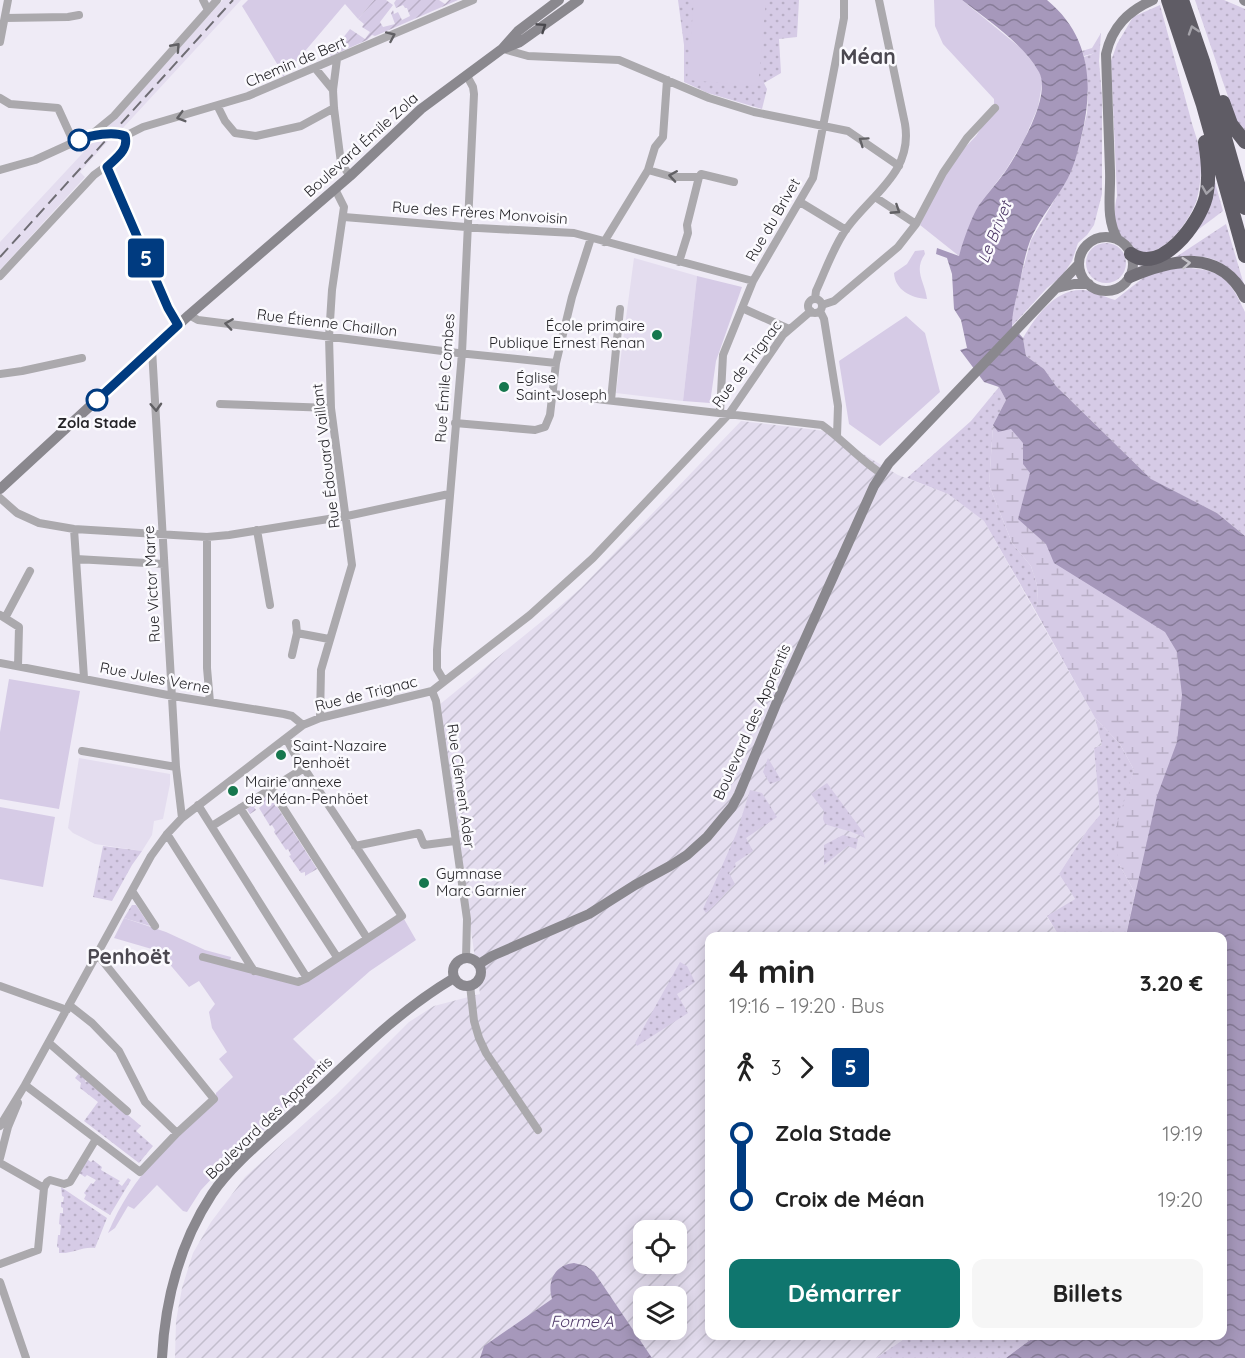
<!DOCTYPE html>
<html lang="fr">
<meta charset="utf-8">
<style>
:root{--surface:#fff;--page:#f6f6f6;--text:#222;--muted:#767676;--accent:#0f766e}
body{margin:0;font-family:Quicksand,sans-serif;background:var(--page);color:var(--text);height:100vh;display:flex;flex-direction:column;font-size:22px;white-space:nowrap}
*{box-sizing:border-box;margin:0}
p{font-size:20px;color:var(--muted)}
.icon{flex:none;width:33px;height:33px;fill:none;stroke:currentColor;stroke-width:2;stroke-linecap:round;stroke-linejoin:round}
.map{position:relative;flex:1;overflow:hidden}
.sheet{position:absolute;left:705px;top:932px;width:522px;height:408px;display:flex;flex-direction:column;background:var(--surface);border-radius:12px;box-shadow:0 3px 15px #0003}
.sheet>*{flex:none}
.badge{padding:0 12px;border-radius:4px;font-size:21px;line-height:39px}
.fabs{position:absolute;left:633px;top:1220px;display:grid;gap:12px}
.fabs a{display:grid;place-items:center;width:54px;height:54px;border-radius:12px;background:var(--surface);box-shadow:0 3px 15px #0003;font-size:30px}
.map>.badge{position:absolute;translate:-50% -50%;box-shadow:0 0 0 3px #fff}
.legs{display:flex;align-items:center;gap:9px;height:66px;padding:0 24px;font-size:20px}
.legs p{margin-inline-start:auto}
.summary{display:flex;align-items:center;justify-content:space-between;height:102px;padding:0 24px}
h1{font-size:33px;font-weight:800;line-height:45px}
.action{display:flex;gap:12px;margin-top:auto;padding:12px 24px}
.action a{flex:1;height:69px;border-radius:12px;background:var(--accent);color:#fff;font-size:24px;font-weight:800;line-height:69px;text-align:center}
.action a+a{background:var(--page);color:var(--text)}
ul{padding:0 24px;list-style:none}
li{display:flex;align-items:center;gap:21px;height:66px;font-size:22px}
li i{display:grid;place-items:center;width:9px;height:100%;margin:0 8px;background:currentColor}
li i::after{content:'';width:15px;height:15px;margin:-8px;border:4px solid;border-radius:50%;background:var(--surface)}
li p{margin-inline-start:auto}
li:first-child i{background:linear-gradient(#0000 50%,currentColor 0)}
li:last-child i{background:linear-gradient(currentColor 50%,#0000 0)}
.map>svg:first-child{display:block}
.built{fill:#e4ddef}
.industrial{fill:url(#industrial-furrows);fill-rule:evenodd}
.grass{fill:url(#grass-dots)}
.wetland{fill:url(#wetland-marsh)}
.park{fill:#d6cbe6}
.garden{fill:url(#garden-furrows)}
.water{fill:url(#water-waves)}
.lines{fill:none;stroke-linecap:round;stroke-linejoin:round}
.street{stroke:#aba9ad;stroke-width:8}
.secondary{stroke:#8a888e;stroke-width:10}
.primary{stroke:#737078;stroke-width:12}
.highway{stroke:#5f5c65;stroke-width:14}
.rail{stroke:#6f6d74;stroke-width:2;stroke-dasharray:12 6;stroke-linecap:butt}
.oneway{stroke:#48474c}
.oneway2{stroke:#a5a3aa}
.oneway3{stroke:#616064}
.oneway4{stroke:#c5c3c8}
.line-1-casing{stroke:#fff;stroke-width:14}
.line-1{stroke:#003b80;stroke-width:9}
.stop-1-dot{fill:#fff;stroke:#003b80;stroke-width:3}
.poi-dot{fill:#16774e;stroke:#fbfafe;stroke-width:2}
.labels{text-anchor:middle;stroke-width:5;stroke-linejoin:round;paint-order:stroke}
.street-label{font-size:15px;fill:#252428;stroke:#fbfafe}
.poi-label{font-size:15px;fill:#252428;stroke:#fbfafe;text-anchor:start}
.stop-label{font-size:15px;font-weight:bold;fill:#252428;stroke:#fbfafe}
.water-label{font-size:16px;font-style:italic;fill:#4c3766;stroke:#fbfafe}
.district-label{font-size:21px;font-weight:bold;fill:#4b4850;stroke:#fbfafe}
</style>
<div class="map">
<svg width="1245" height="1358" viewBox="0 0 1245 1358">
<defs>
<pattern id="industrial-furrows" width="10" height="10" patternUnits="userSpaceOnUse" patternTransform="scale(1.5)"><rect width="10" height="10" fill="#e4ddef"/><path d="M-1 1l2-2M0 10L10 0M9 11l2-2" fill="none" stroke="#c3becd"/></pattern>
<pattern id="grass-dots" width="8" height="8" patternUnits="userSpaceOnUse" patternTransform="scale(1.5)"><rect width="8" height="8" fill="#d6cbe6"/><path d="M2 2h.1M6 6h.1" fill="none" stroke="#b8aec5" stroke-width="1.8" stroke-linecap="round"/></pattern>
<pattern id="wetland-marsh" width="20" height="14" patternUnits="userSpaceOnUse" patternTransform="scale(1.5)"><rect width="20" height="14" fill="#d6cbe6"/><path d="M1 5h8M5 5V1M11 12h8M15 12V8" fill="none" stroke="#b8aec5"/></pattern>
<pattern id="garden-furrows" width="10" height="10" patternUnits="userSpaceOnUse" patternTransform="scale(1.5)"><rect width="10" height="10" fill="#d6cbe6"/><path d="M-1 1l2-2M0 10L10 0M9 11l2-2" fill="none" stroke="#b8aec5"/></pattern>
<pattern id="water-waves" width="16" height="10" patternUnits="userSpaceOnUse" patternTransform="scale(1.5)"><rect width="16" height="10" fill="#a698bb"/><path d="M0 5q4-4 8 0t8 0" fill="none" stroke="#877c98"/></pattern>
</defs>
<rect width="100%" height="100%" fill="#efebf6"/>
<!-- built -->
<path class="built" d="M223,0H241L122,129L106,128Z
M108,141L80,172L85,177L0,270V242L93,142Z
M634,258L697,276L683,401L616,393Z
M79,758L170,774V784L163,819L154,821L152,835L142,851L95,844L73,833L68,828Z"/>
<!-- industrial -->
<path class="industrial" d="M741,421L825,431L898,475L948,494L984,521L1095,718L1102,745L1094,748L1100,816L1088,829L1059,874L1075,899L1047,917L1059,936H710V1335H910L876,1358H175L176,1321L182,1288L193,1253L211,1222L245,1177L337,1094L409,1022L434,1006L480,994L439,705L557,609L581,588ZM644,1230H676V1263H644ZM644,1296H676V1329H644Z"/>
<!-- grass -->
<path class="grass" d="M678,0H799L797,37L779,39L781,73L764,83L767,89L762,109L708,93L684,82V45Z
M1195,0H1224L1245,9V132L1237,123Z
M1160,5C1170,42 1180,79 1190,116C1193,130 1201,146 1201,161C1201,174 1200,190 1196,202C1187,226 1153,272 1126,243C1114,230 1113,213 1117,196L1111,61L1117,44L1133,17Z
M1101,33L1099,61L1102,97V194L1094,225L1087,235L1078,243L1072,261L1062,276L1047,288L1012,326V309L1031,240L1068,177L1079,147L1087,113L1088,96L1084,57L1095,53L1084,56L1082,51L1092,48Z
M1214,179L1223,211L1195,232Z
M1226,224L1245,288C1224,261 1213,252 1177,259L1176,257Z
M1086 263a20 20 0 1 1 40 0a20 20 0 1 1-40 0Z
M1178,268C1219,268 1228,275 1245,312V536L1217,513L1152,480L1056,386L1044,369L1026,356L1023,338C1035,317 1056,288 1083,290C1094,291 1104,297 1115,300L1152,271Z
M999,387L1006,400L993,425L989,485L1012,543L1031,566L1037,585L1038,601L1035,610L984,521L948,494L907,478L971,421Z
M1095,718L1120,744L1134,770L1127,795L1119,864L1135,893L1126,936H1059L1047,916L1075,899L1059,874L1088,829L1100,815L1094,748L1102,745Z
M768,758L781,780L770,784L763,772Z
M827,783L863,832L865,838C851,830 839,829 825,824L823,819L824,811L811,794Z
M750,790L762,793L777,817L746,838L753,851L735,863L736,866L729,873L735,884C723,894 718,904 706,913L703,909L737,832Z
M843,835L858,839L856,849L848,846L824,865V845Z
M103,846L142,851L132,865L112,901L93,897Z
M132,905H136L150,926L124,918Z
M680,962L687,966L695,982L677,994L688,1013L637,1046L635,1043Z
M79,1073L86,1079L85,1082L88,1081L141,1126L136,1131L153,1146L139,1163L84,1121L98,1102L80,1088L81,1083L75,1078Z
M87,1159L91,1162L93,1160L102,1167L101,1170L120,1181L118,1183L122,1186L128,1178L131,1180L110,1215L84,1199L86,1195L84,1193L91,1183L93,1184L96,1180L87,1175L85,1177L79,1173Z
M61,1187L107,1218L95,1248C83,1246 72,1254 59,1253V1248L57,1247L58,1235H60L61,1225L59,1224L60,1213H63V1208L61,1207V1202H63L64,1197L62,1196Z
M910,1335H1037L1006,1358H876Z"/>
<!-- wetland -->
<path class="wetland" d="M999,416L1245,606V1358H1006L1037,1335H1222V936H1126L1135,893L1119,864L1114,833L1134,770L1120,744L1095,718L1035,610L1038,601L1037,585L1031,566L1012,543L989,485L993,425Z"/>
<!-- park -->
<path class="park" d="M248,0H374L358,19L345,4L283,77L282,72L242,6Z
M694,0H766L758,86L687,80Z
M934,0H962L1022,49L1038,69L1043,79L1038,107L1025,138L1006,170L979,205L959,256L920,225L944,174L954,159L976,136L994,108V99L943,44L935,26Z
M924,250L925,254C913,271 925,282 927,299C911,298 895,290 894,273L907,264L915,251Z
M697,276L742,287L716,361L710,403L683,401Z
M906,316L925,333L940,392L880,446L849,424L839,361Z
M9,679L80,691L59,809L0,799V732Z
M0,807L55,817L43,887L0,879Z
M124,918L166,932L205,950L231,957L230,961L298,984L404,919L416,940L370,971L293,1039L326,1072L217,1173L201,1190L187,1212L183,1211L157,1185L134,1209L128,1206L115,1228L108,1233C134,1172 169,1145 216,1101V1093L233,1077L219,1059L227,1052L212,1028L209,1012L215,1004L199,981L189,987L161,954L162,952L114,938Z"/>
<!-- garden -->
<path class="garden" d="M374,0H386L393,5L380,22L383,27L395,24L391,13L393,10L394,14L398,12L402,20L410,16L407,8H405L403,5L396,8L394,3L396,0H439L445,4L449,0H458L375,36L372,35L367,40L331,56L330,54L350,29L365,39L370,32L362,27L364,24L358,19Z
M269,794L317,869L305,876V872L301,873L289,856L291,855L288,849L286,850L274,832L275,830L272,825L270,826L259,808L264,804L262,802L254,807L256,810L250,814L247,809Z"/>
<!-- water -->
<path class="water" d="M962,0H1047C1091,36 1094,86 1081,138C1078,151 1074,166 1068,178C1057,199 1039,218 1030,241C1025,254 1023,268 1020,281C1017,297 1012,310 1012,326L1023,338L1026,356L1044,369L1056,386L1151,479L1217,513L1245,536V1358H1006L1037,1335H1222V936H1126L1157,796L1177,742L1182,695L1177,652L1165,632L1054,563L1046,544L1018,519L1030,473L1023,464V443L1011,429L998,432L993,425L1006,400L999,387L984,382L960,350L967,348L961,320L954,309L952,274L947,258L936,254L937,248L959,256C963,241 971,218 979,205C987,194 997,183 1005,172C1019,151 1052,96 1039,72C1023,43 987,20 962,0Z
M574,1263L586,1266L594,1272L652,1358H480L484,1346L552,1299C547,1282 554,1265 574,1263Z"/>
<g class="lines">
<!-- street -->
<path class="street" d="M203,0L208,10
M5,18L68,17L79,15
M0,42L8,0
M503,49L528,56L619,60L709,98L754,112L848,131L899,166
M337,59L333,90L334,108L341,163L350,176
M315,68L333,90
M0,98L10,104L58,108L74,143
M218,107L225,121L235,133L256,136L301,126L334,108
M92,134H119L125,136
M125,136L143,127L248,96L473,0
M107,167L168,308L178,325
M0,170L35,160L92,134L114,116L217,0
M648,170L673,177H699L701,174L734,182
M875,197L916,224
M800,202L846,230
M344,217L478,228L574,233L753,281
M604,242L648,170L655,147L663,137L667,80
M679,262L688,233L687,225L699,177
M0,276L94,175L116,159L125,147V136
M815,299L816,291C825,272 834,245 847,228C872,194 913,172 905,124L879,0
M808 306a7 7 0 1 1 14 0a7 7 0 1 1-14 0Z
M822,305L834,301L898,247L916,224L943,173L967,138L995,108
M742,308L789,329
M820,311L824,319L838,406L837,436
M189,315L198,320L458,353L556,363L550,415L545,427L535,430L455,423
M152,349L176,767L182,818
M556,363L572,297L591,238
M0,374L22,371L82,358
M553,394L822,425C843,440 860,460 882,474
M611,400L620,309
M220,404L331,408
M720,413L723,355L753,281L813,178L844,18V0
M0,498L17,513L39,523L74,529L207,537L229,535L347,516L449,494
M74,529L84,678
M257,530L270,605
M207,537V668L210,702
M76,559L164,564
M0,615L19,627L18,666
M5,618L30,571
M297,633L329,639
M292,655L297,633L296,623
M0,663L173,696L284,714L292,716L303,725
M444,681L437,669V650L462,353L474,94L473,87L467,76
M432,691L436,701L467,919L466,958
M320,718L321,670L352,565L331,408L329,337L332,290L344,207L335,189
M82,751L176,767
M271,789L367,938
M198,805L307,978
M240,808L337,957
M212,826L304,768
M167,834L254,971
M355,846L419,833L424,845L455,841
M132,891L155,926
M203,957L298,982L307,978L402,916L294,753L286,738
M470,985L474,1021L479,1038L486,1053L538,1130
M0,986L67,1010
M69,1005L92,1023L119,1051L145,1102L177,1133
M49,1043L127,1111
M25,1085L140,1172L177,1133L214,1099L97,954
M0,1126L25,1085L151,856L167,834L182,818L303,725L320,718L432,691L530,615L593,558L729,414L783,335L811,311
M0,1158L8,1127L18,1103
M0,1163L44,1188L38,1250L0,1264
M44,1188L47,1182L50,1180L64,1184L70,1182L96,1139
M0,1282L26,1358"/>
<!-- secondary -->
<path class="secondary" d="M1244,0L1245,1
M505,48L520,42L579,0
M1079 264a27 27 0 1 1 54 0a27 27 0 1 1-54 0Z
M1118,240C1105,218 1111,195 1110,171C1109,132 1107,93 1106,54C1112,27 1128,11 1153,0
M1057,288L1074,284H1089
M0,489L189,315L350,176L421,109L502,49L518,31L559,0
M453 972a14 14 0 1 1 28 0a14 14 0 1 1-28 0Z
M479,964L492,956L589,914L635,885L670,866L687,855L707,837L732,807L739,794L779,697L874,486L889,463L1079,264
M162,1358C165,1300 180,1243 212,1194C231,1165 268,1136 293,1113C345,1066 393,1014 454,978"/>
<!-- primary -->
<path class="primary" d="M1130,277C1172,259 1220,248 1245,297"/>
<!-- highway -->
<path class="highway" d="M1168,0L1203,105L1245,256
M1182,0L1203,61L1245,208
M1223,102L1231,124L1245,142
M1131,254C1161,275 1199,224 1206,197C1210,179 1208,160 1205,142"/>
<!-- rail -->
<path class="rail" d="M0,257L233,0"/>
</g>
<!-- one-way arrows -->
<defs><path id="oneway-chevron" d="M-2-3.5L2.5 0L-2 3.5" fill="none" stroke-width="1.6" stroke-linecap="round" stroke-linejoin="round" transform="scale(1.5)"/></defs>
<use class="oneway" href="#oneway-chevron" transform="translate(542 27) rotate(-34)"/>
<g class="oneway2">
<use href="#oneway-chevron" transform="translate(1193 30) rotate(-108)"/>
<use href="#oneway-chevron" transform="translate(1207 190) rotate(99)"/>
</g>
<g class="oneway3">
<use href="#oneway-chevron" transform="translate(391 36) rotate(-24)"/>
<use href="#oneway-chevron" transform="translate(176 47) rotate(-48)"/>
<use href="#oneway-chevron" transform="translate(181 117) rotate(164)"/>
<use href="#oneway-chevron" transform="translate(863 141) rotate(-145)"/>
<use href="#oneway-chevron" transform="translate(673 176) rotate(-171)"/>
<use href="#oneway-chevron" transform="translate(896 210) rotate(33)"/>
<use href="#oneway-chevron" transform="translate(229 324) rotate(-172)"/>
<use href="#oneway-chevron" transform="translate(156 407) rotate(87)"/>
</g>
<use class="oneway4" href="#oneway-chevron" transform="translate(1186 263) rotate(-4)"/>
<g class="lines">
<!-- line-1 casing -->
<g class="line-1-casing">
<path id="line-1" d="M79,140C91,135 113,131 125,136C129,150 116,158 107,167L168,308L178,325L97,400"/>
</g>
<!-- line-1 -->
<use href="#line-1" class="line-1"/>
</g>
<!-- markers -->
<g class="stop-1-dot">
<circle cx="79" cy="140" r="10"/>
<circle cx="97" cy="400" r="10"/>
</g>
<g class="poi-dot">
<circle cx="657" cy="335" r="6"/>
<circle cx="504" cy="387" r="6"/>
<circle cx="281" cy="755" r="6"/>
<circle cx="233" cy="791" r="6"/>
<circle cx="424" cy="883" r="6"/>
</g>
<g class="labels">
<!-- street labels -->
<g class="street-label">
<text transform="translate(296 62) rotate(-23)" y="5">Chemin de Bert</text>
<text transform="translate(361 145) rotate(-42)" y="5">Boulevard Émile Zola</text>
<text transform="translate(480 213) rotate(4)" y="5">Rue des Frères Monvoisin</text>
<text transform="translate(773 220) rotate(-60)" y="5">Rue du Brivet</text>
<text transform="translate(327 323) rotate(7)" y="5">Rue Étienne Chaillon</text>
<text transform="translate(747 364) rotate(-53)" y="5">Rue de Trignac</text>
<text transform="translate(445 378) rotate(-86)" y="5">Rue Émile Combes</text>
<text transform="translate(326 456) rotate(-97)" y="5">Rue Édouard Vaillant</text>
<text transform="translate(152 584) rotate(-93)" y="5">Rue Victor Marre</text>
<text transform="translate(155 678) rotate(11)" y="5">Rue Jules Verne</text>
<text transform="translate(366 694) rotate(-14)" y="5">Rue de Trignac</text>
<text transform="translate(752 722) rotate(-66)" y="5">Boulevard des Apprentis</text>
<text transform="translate(461 786) rotate(82)" y="5">Rue Clément Ader</text>
<text transform="translate(269 1118) rotate(-44)" y="5">Boulevard des Apprentis</text>
</g>
<!-- poi labels -->
<g class="poi-label">
<text x="645" y="331" text-anchor="end">École primaire<tspan x="645" dy="17">Publique Ernest Renan</tspan></text>
<text x="516" y="383">Église<tspan x="516" dy="17">Saint-Joseph</tspan></text>
<text x="293" y="751">Saint-Nazaire<tspan x="293" dy="17">Penhoët</tspan></text>
<text x="245" y="787">Mairie annexe<tspan x="245" dy="17">de Méan-Penhöet</tspan></text>
<text x="436" y="879">Gymnase<tspan x="436" dy="17">Marc Garnier</tspan></text>
</g>
<!-- stop labels -->
<g class="stop-label">
<text x="97" y="428">Zola Stade</text>
</g>
<!-- water labels -->
<g class="water-label">
<text transform="translate(994 232) rotate(-68)" y="6">Le Brivet</text>
<text x="582" y="1327">Forme A</text>
</g>
<!-- district labels -->
<g class="district-label">
<text x="868" y="64">Méan</text>
<text x="129" y="964">Penhoët</text>
</g>
</g>
</svg>
<div class="fabs">
<a><svg class="icon" aria-label="locate" viewBox="0 0 24 24"><circle cx="12" cy="12" r="6"/><path d="M12 2v4M12 18v4M2 12h4M18 12h4"/></svg></a>
<a><svg class="icon" aria-label="layers" viewBox="0 0 24 24"><path d="M12 4l9 5-9 5-9-5zM3 14l9 5 9-5"/></svg></a>
</div>
<b class="badge" style="left:146px;top:258px;background:#003b80;color:#fff">5</b>
<section class="sheet">
<div class="summary"><div><h1>4 min</h1><p>19:16 – 19:20 · Bus</p></div><b>3.20 €</b></div>
<div class="legs"><svg class="icon" aria-label="walk" viewBox="0 0 24 24"><circle cx="13" cy="4" r="2"/><path d="M13 8l-2 6 4 7M11 14l-3 7M7 12l3-4h3l4 4"/></svg>3<svg class="icon" aria-label="forward" viewBox="0 0 24 24"><path d="M9 5l7 7-7 7"/></svg><b class="badge" style="background:#003b80;color:#fff">5</b></div>
<ul>
<li><i style="color:#003b80"></i><b>Zola Stade</b><p>19:19</p></li>
<li><i style="color:#003b80"></i><b>Croix de Méan</b><p>19:20</p></li>
</ul>
<div class="action"><a>Démarrer</a><a>Billets</a></div>
</section>
</div>
